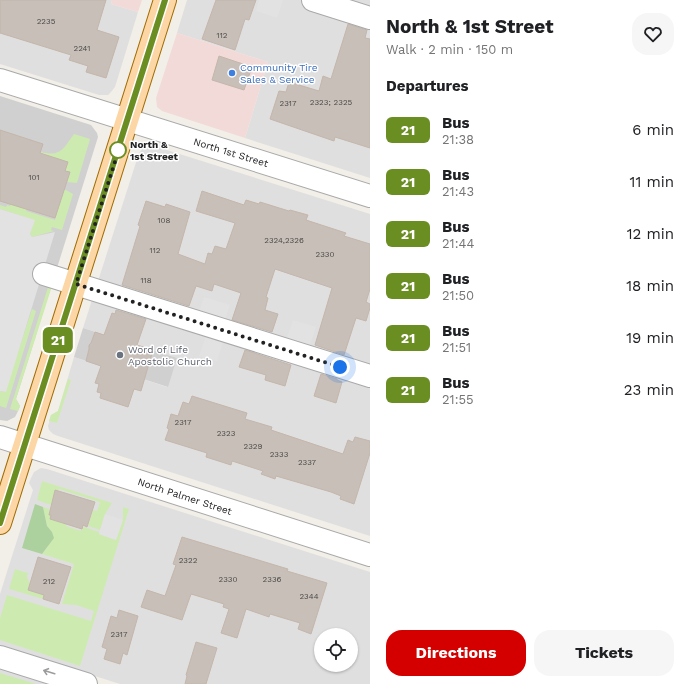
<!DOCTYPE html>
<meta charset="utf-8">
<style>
:root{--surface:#fff;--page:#f6f6f6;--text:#202124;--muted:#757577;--accent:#d40000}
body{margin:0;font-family:"Work Sans",sans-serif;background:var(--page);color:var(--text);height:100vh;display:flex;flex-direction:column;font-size:15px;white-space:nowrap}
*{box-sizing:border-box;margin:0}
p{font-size:13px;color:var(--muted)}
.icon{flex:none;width:22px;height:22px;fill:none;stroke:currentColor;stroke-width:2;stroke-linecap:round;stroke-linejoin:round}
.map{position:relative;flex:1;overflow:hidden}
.panel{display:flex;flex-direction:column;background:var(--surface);width:320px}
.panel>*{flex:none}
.badge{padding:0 8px;border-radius:6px;font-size:14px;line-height:26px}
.tools{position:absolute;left:314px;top:628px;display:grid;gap:8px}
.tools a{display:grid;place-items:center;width:44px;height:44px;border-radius:50%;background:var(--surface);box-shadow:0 1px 3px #0004;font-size:20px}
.you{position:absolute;width:20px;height:20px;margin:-10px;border:3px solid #fff;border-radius:50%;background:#1a73e8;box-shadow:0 0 0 6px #1a73e833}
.map>.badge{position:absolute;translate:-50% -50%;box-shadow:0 0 0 2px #fff}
h2{padding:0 16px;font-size:15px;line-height:36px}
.round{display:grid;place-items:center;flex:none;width:42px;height:42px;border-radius:16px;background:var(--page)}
.head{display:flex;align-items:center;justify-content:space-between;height:68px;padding:0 16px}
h1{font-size:19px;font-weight:700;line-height:30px}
.button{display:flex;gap:8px;margin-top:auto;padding:8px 16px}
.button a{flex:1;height:46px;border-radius:16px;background:var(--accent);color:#fff;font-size:16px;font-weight:700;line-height:46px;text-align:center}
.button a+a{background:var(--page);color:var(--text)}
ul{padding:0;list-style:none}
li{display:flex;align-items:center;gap:12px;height:52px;padding:0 16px}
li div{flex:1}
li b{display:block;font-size:15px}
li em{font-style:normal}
li .badge{min-width:44px;font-weight:700;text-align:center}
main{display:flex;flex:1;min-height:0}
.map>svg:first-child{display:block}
.residential{fill:#e0dfdf;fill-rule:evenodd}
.commercial{fill:#f2dad9}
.religious{fill:#d0d0d0}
.grass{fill:#cdebb0}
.forest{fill:#add19e}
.parking{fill:#e2e2e2}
.building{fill:#c7bfb8;stroke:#c4b6ab}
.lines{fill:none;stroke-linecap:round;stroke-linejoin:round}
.minor-casing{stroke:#a9a9a9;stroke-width:24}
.major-casing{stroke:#a06b00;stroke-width:24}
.minor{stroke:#fff;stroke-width:22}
.major{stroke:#fcd6a4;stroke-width:22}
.oneway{stroke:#9c9c9c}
.line-casing{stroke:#fff;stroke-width:9}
.line{stroke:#6b8e23;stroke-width:6}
.walk{stroke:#222;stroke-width:4;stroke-dasharray:0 7.2}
.shop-dot{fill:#3f7fe0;stroke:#fff;stroke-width:1.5}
.stop-dot{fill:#fff;stroke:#6b8e23;stroke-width:2}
.worship-dot{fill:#6b7280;stroke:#fff;stroke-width:1.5}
.labels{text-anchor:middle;stroke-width:3;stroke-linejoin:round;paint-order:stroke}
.number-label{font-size:8px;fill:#4b4948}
.shop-label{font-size:10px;fill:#366cbe;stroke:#fff;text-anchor:start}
.stop-label{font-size:10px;font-weight:bold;fill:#222;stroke:#fff;text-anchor:start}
.street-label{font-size:10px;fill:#222;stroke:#fff}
.worship-label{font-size:10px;fill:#5b616d;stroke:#fff;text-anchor:start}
</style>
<main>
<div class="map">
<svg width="370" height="684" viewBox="0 0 370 684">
<rect width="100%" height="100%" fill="#f2efe9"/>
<!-- residential -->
<path class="residential" d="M0,0H112L111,4L138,12L115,87L111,92L108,95H99L0,64Z
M187,0H370V178L245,138L268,62L177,33Z
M147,146H154L370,214V536L58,436L53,434L49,430L48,426L51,415L58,411L74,357L167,387L177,358L83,328L139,153L144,147Z
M41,468L47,469L370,572V684H120L0,646V594L33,490L29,483L31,478L34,472ZM321,635H351V665H321Z
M0,667L55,684H0Z"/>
<!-- commercial -->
<path class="commercial" d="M112,0H142L138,12L111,4Z
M177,33L268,62L245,138L162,111L157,107L156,98Z"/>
<!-- religious -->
<path class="religious" d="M0,96L91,125L97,133L98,137L16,399L20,406L18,411L15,417L7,421L0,420Z
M83,328L177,358L168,387L74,357Z"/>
<!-- grass -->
<path class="grass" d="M74,134L90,139L77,183L67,182L70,172L65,171L68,162L40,154L41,152C61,157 63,149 74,134Z
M64,189L73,194L62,230L52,227L51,230L54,231L32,237L30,234L34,220L0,209V205L6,207L7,205L10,206L11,204L27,209L26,211L55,220Z
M49,284L52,286L16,399L20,406L18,411L10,409Z
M32,309L36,311L6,408L0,406V391L5,392Z
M68,379L71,380L57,423L49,421L51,415L58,411Z
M42,481L112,503L105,514L100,530L88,526L93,510L97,511L100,502L59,489L58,491L55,490L51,505L37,500Z
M43,507L50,509L49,514L51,515L50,519L66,524V526L81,531L82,528L84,527L99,532V534L116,540L123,520V507L129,509L80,666L0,640V618L7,595L91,621L94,611L76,605L62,604L74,564L42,554L47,548L52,532L47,526Z
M15,569L28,573L27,577L30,584L28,590L44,595L43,599L9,589Z
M0,673L36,684H0Z"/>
<!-- forest -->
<path class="forest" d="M35,504L43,507L47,526L52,532L54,538L42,554L22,548Z"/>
<!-- parking -->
<path class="parking" d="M259,0H283L277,18L256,11Z
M0,209L35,220L30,234L32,237L55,232L6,392L0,391Z
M204,297L230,305L225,320L199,312Z
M293,320L316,327L309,348L286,341Z
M206,336L223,342L217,361L199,356Z
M105,514L123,520L116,540L99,534Z"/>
<!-- building -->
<path class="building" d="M0,0H106L97,30L119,37L106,78L86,72L88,66L69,60L71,55L0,33Z
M216,0H256L249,20L245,19L235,50L202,39Z
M348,24L367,30L365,38L370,39V148L335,137L334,141L270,119L279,91L286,92L289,82L319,91L323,76L331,79Z
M219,56L252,67L244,90L212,80Z
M0,130L43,144L40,153L68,162L65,171L70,172L55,218L0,201Z
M202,191L244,205L246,200L259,204L260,202L289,211L290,210L308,215L306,220L346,233L344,236L370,244V289L366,302L370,304V308L366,321L356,318L344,355L315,345L332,288L275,269L266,297L268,298L265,310L278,314L272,332L232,320L241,293L214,284L212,291L196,286L189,306L122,285L140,226L138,225L146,201L165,207L166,204L190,212L178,254L205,264L208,253L212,254L215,246L226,249L235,223L196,211Z
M116,310L146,319L137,345L153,350L141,391L134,389L128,407L100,398L101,393L97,392L99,384L95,383L101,366L86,361L89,349V345L91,343L95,332L104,335L112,313L115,314Z
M245,350L291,365L285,386L265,380L266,375L239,367Z
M321,374L337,379V380L342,382L336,403L314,396Z
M192,396L247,413L245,419L272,427L271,430L343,454L348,440L353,442L355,437L370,441V453L354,504L340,499L341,496L331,492L276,476L275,479L261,474L263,471L232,461L231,465L206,457L207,453L165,440L169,429L167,428L171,414L178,416L183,402L189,404Z
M55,490L95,502L87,527L83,525L82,529L50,519L51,515H49Z
M182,537L288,569L287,571L327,583L311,634L298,629L300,623L270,614L269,617L246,609L237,638L221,633L229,609L223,607L224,604L191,594L182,620L141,607L147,590L165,596L176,565L173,564Z
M38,557L71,567L59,604L43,599L44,595L28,590Z
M119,610L138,616L127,655L123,653L120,664L104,659L107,649L102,647L111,616L117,618Z
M196,642L217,648L206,684H185L187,676L186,675Z"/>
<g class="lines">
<!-- minor casing -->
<g class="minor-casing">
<path id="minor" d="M313,0L370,18
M0,80L370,196
M44,274L370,376
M0,437L370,555
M0,657L86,684"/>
</g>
<!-- major casing -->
<g class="major-casing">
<path id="major" d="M0,523L165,0"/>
</g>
<!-- minor -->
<use href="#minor" class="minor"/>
<!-- major -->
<use href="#major" class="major"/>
</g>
<!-- one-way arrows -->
<defs><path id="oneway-shaft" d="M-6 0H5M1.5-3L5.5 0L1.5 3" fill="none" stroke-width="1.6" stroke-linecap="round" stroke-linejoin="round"/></defs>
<use class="oneway" href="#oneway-shaft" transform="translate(49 672) rotate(-163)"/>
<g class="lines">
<!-- line casing -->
<g class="line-casing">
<path id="line" d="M0,523L165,0"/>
</g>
<!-- line -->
<use href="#line" class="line"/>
<!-- walk -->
<path class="walk" d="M118,150L120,146L76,284L340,367"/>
</g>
<!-- markers -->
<circle class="shop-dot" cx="232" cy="73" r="4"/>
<circle class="stop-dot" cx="118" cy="150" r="8"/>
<circle class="worship-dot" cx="120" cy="355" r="4"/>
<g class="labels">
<!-- number labels -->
<g class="number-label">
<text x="46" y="24">2235</text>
<text x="222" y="38">112</text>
<text x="82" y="51">2241</text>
<text x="331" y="105">2323; 2325</text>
<text x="288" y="106">2317</text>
<text x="34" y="180">101</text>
<text x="164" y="223">108</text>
<text x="284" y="243">2324,2326</text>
<text x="155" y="253">112</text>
<text x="325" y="257">2330</text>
<text x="146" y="283">118</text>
<text x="183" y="425">2317</text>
<text x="226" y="436">2323</text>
<text x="253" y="449">2329</text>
<text x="279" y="457">2333</text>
<text x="307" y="465">2337</text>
<text x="188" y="563">2322</text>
<text x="228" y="582">2330</text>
<text x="272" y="582">2336</text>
<text x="49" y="584">212</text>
<text x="309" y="599">2344</text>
<text x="119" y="637">2317</text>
</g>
<!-- shop labels -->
<g class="shop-label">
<text x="240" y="71">Community Tire<tspan x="240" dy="12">Sales &amp; Service</tspan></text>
</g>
<!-- stop labels -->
<g class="stop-label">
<text x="130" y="148">North &amp;<tspan x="130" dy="12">1st Street</tspan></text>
</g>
<!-- street labels -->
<g class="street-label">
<text transform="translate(231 152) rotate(17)" y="4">North 1st Street</text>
<text transform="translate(185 496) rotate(18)" y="4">North Palmer Street</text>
</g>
<!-- worship labels -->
<g class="worship-label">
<text x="128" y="353">Word of Life<tspan x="128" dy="12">Apostolic Church</tspan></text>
</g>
</g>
</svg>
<div class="tools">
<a><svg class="icon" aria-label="locate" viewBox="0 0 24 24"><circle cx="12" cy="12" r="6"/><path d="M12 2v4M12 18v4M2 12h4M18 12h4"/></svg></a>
</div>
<div class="you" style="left:340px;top:367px"></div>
<b class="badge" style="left:58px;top:340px;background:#6b8e23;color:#fff">21</b>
</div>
<section class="panel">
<div class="head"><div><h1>North &amp; 1st Street</h1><p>Walk · 2 min · 150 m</p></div><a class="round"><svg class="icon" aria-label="heart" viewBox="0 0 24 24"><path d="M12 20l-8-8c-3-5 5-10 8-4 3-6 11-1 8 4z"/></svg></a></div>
<h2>Departures</h2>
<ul>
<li><span class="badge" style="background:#6b8e23;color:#fff">21</span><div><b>Bus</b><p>21:38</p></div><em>6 min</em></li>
<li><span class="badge" style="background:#6b8e23;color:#fff">21</span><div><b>Bus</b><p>21:43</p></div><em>11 min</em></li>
<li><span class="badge" style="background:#6b8e23;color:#fff">21</span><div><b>Bus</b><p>21:44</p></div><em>12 min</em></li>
<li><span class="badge" style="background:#6b8e23;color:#fff">21</span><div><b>Bus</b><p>21:50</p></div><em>18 min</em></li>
<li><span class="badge" style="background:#6b8e23;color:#fff">21</span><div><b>Bus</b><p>21:51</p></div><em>19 min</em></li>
<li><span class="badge" style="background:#6b8e23;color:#fff">21</span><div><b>Bus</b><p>21:55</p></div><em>23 min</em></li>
</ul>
<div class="button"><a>Directions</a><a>Tickets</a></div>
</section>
</main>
